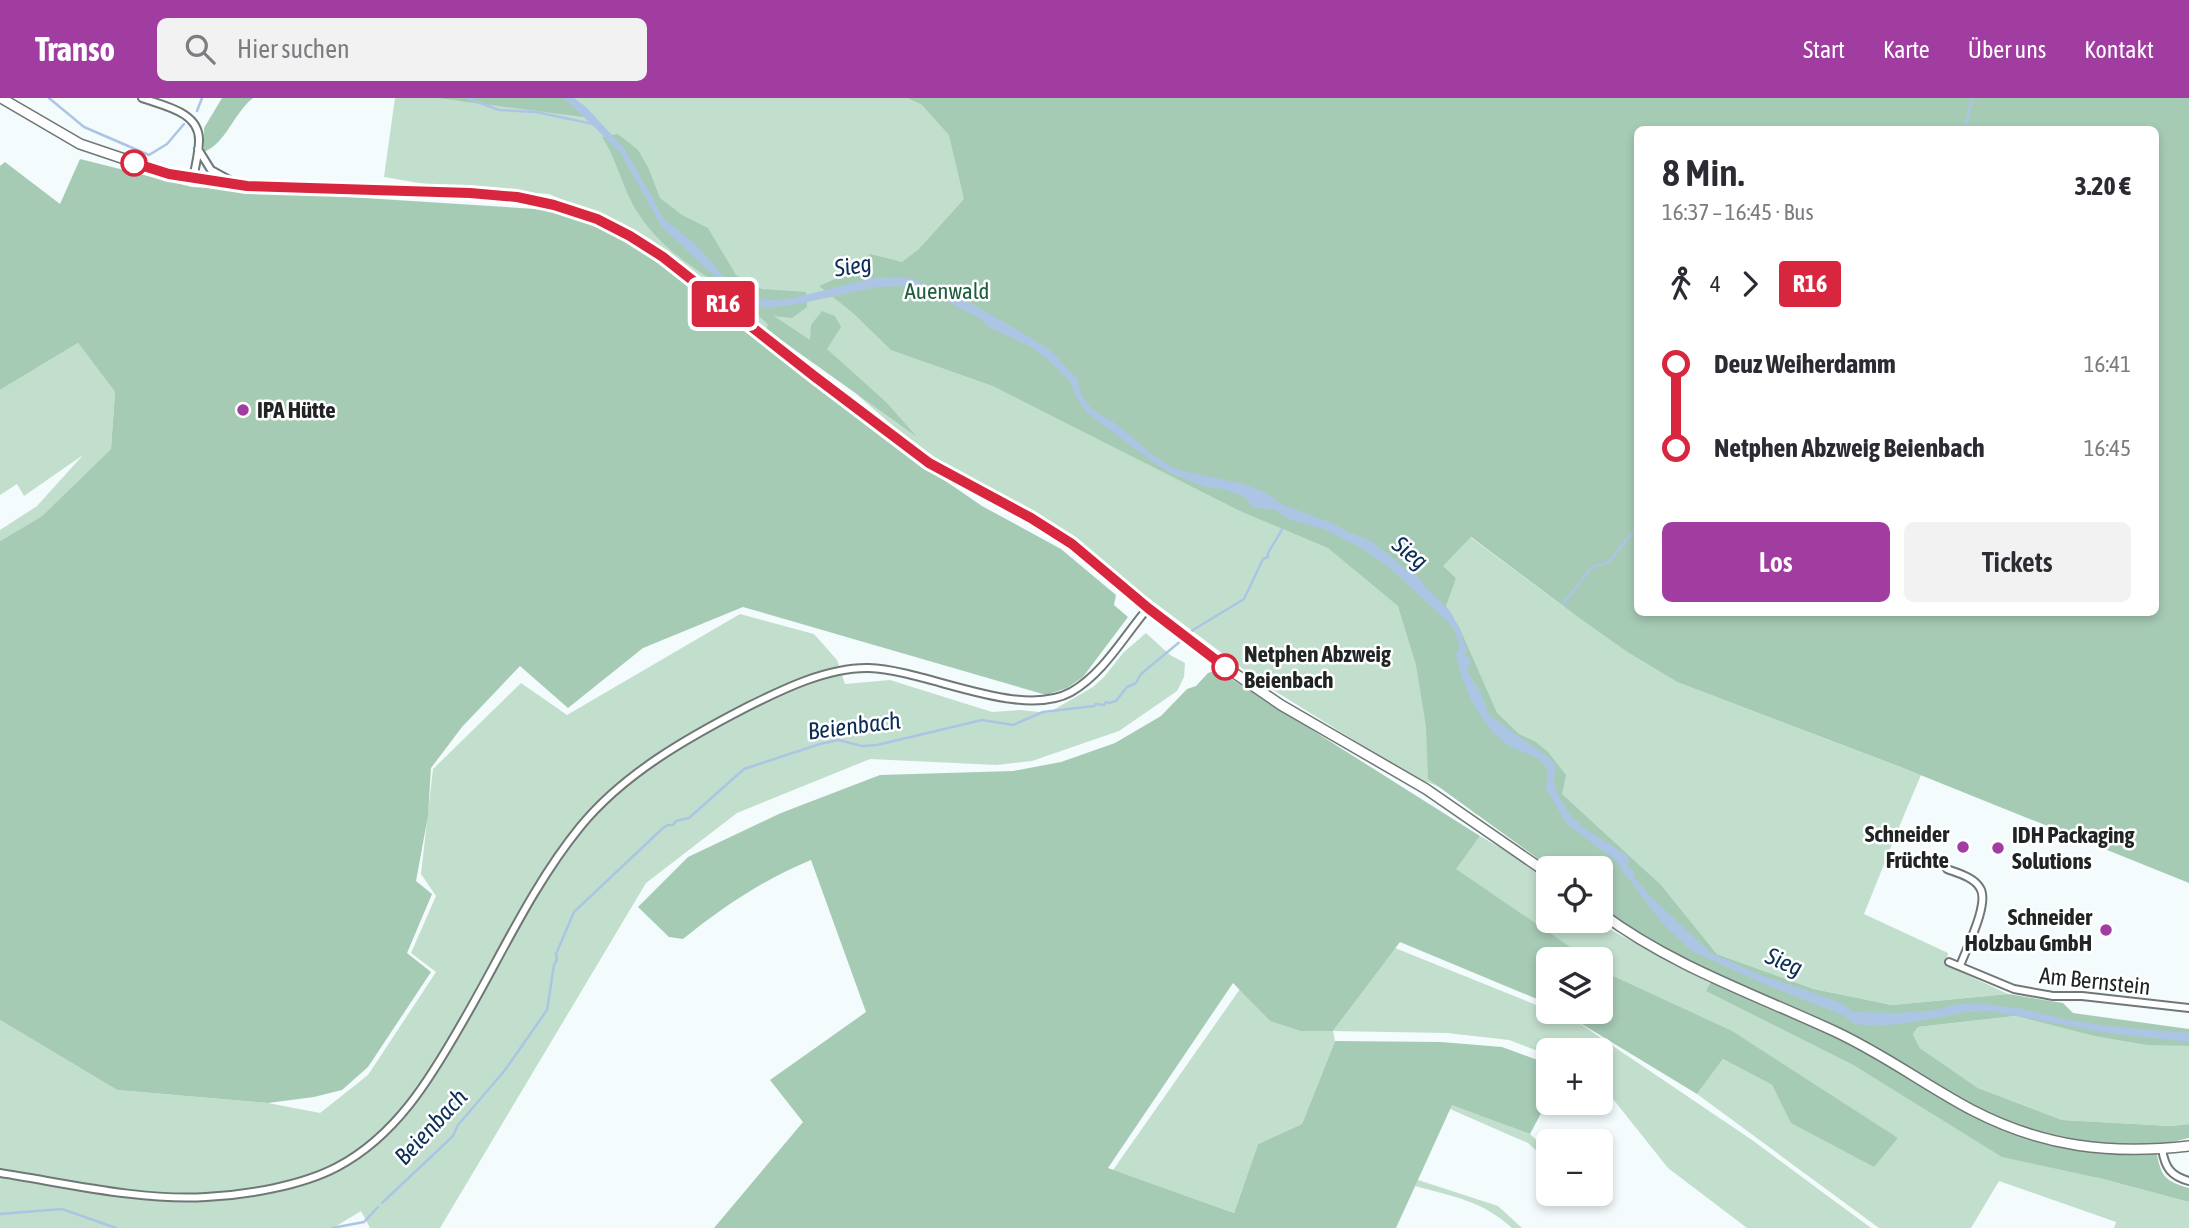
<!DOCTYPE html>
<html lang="de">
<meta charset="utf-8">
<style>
:root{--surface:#fff;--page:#f2f2f3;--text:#2b2b33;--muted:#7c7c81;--accent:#a13ca1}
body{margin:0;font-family:"Asap Condensed",sans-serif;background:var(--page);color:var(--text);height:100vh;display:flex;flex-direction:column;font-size:26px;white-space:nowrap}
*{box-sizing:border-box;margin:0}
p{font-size:23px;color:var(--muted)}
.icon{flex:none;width:38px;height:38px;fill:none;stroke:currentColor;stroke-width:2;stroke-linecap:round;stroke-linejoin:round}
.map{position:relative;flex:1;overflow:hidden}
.sheet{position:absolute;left:1634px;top:28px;width:525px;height:490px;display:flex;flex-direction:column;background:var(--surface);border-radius:10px;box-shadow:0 4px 10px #0003}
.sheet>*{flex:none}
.badge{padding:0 14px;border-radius:5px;font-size:24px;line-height:46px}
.fabs{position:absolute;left:1536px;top:758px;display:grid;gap:14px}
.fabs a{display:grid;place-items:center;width:77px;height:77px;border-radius:10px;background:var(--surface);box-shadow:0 4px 10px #0003;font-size:35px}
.map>.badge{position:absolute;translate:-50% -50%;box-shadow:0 0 0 4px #fff}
.legs{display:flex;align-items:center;gap:10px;height:77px;padding:0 28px;font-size:23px}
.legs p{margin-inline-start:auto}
.summary{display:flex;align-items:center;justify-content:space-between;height:119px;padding:0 28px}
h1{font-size:38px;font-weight:600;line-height:52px}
.button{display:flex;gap:14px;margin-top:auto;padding:14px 28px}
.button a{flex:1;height:80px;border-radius:10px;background:var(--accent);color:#fff;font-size:28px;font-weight:600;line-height:80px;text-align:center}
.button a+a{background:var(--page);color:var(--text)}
ul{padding:0 28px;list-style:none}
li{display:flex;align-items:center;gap:24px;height:84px;font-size:26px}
li i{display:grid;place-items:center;width:10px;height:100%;margin:0 9px;background:currentColor}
li i::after{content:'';width:18px;height:18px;margin:-9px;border:5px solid;border-radius:50%;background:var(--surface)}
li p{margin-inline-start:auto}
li:first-child i{background:linear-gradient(#0000 50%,currentColor 0)}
li:last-child i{background:linear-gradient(currentColor 50%,#0000 0)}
header{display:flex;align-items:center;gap:42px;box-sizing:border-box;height:98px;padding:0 35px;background:var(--accent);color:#fff}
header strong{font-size:33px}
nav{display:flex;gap:38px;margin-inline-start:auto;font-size:24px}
.search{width:490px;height:63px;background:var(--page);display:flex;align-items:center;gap:18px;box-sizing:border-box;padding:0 24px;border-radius:10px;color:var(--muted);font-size:26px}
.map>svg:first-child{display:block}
.green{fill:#c2dfcd}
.forest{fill:#a6cbb5;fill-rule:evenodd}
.water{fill:#adc5e4}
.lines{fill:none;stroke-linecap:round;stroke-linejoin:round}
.stream{stroke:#adc5e4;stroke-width:2.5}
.street-casing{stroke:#707777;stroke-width:10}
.secondary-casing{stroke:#707777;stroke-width:12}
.street{stroke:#fff;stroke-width:6}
.secondary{stroke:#fff;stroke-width:9}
.line-1-casing{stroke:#fff;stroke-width:16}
.line-1{stroke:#d7263d;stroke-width:10}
.stop-1-dot{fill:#fff;stroke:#d7263d;stroke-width:3.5}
.poi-dot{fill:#a13ca1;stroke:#fff;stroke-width:2.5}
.labels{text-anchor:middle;stroke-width:5;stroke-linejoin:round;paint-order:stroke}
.park-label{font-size:23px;fill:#1f5d3f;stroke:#fff}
.poi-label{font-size:23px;font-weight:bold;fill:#212424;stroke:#fff;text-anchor:start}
.stop-label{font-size:23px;font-weight:bold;fill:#212424;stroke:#fff;text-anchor:start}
.street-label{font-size:23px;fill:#212424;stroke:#fff}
.water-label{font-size:24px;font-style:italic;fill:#0c2d55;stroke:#fff}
</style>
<header>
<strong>Transo</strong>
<div class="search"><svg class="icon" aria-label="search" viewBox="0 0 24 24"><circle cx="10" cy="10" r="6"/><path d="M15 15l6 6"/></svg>Hier suchen</div>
<nav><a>Start</a><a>Karte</a><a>Über uns</a><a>Kontakt</a></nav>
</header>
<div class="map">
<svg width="2189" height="1130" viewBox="0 0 2189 1130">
<rect width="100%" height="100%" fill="#f3fbfc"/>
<!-- green -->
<path class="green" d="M395,0H436L459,3L453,0H907L922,7L1441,464L1448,499L1456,480L1442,468L1470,439L1579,520L1627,554L1677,584L1921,677C1901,723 1883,769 1864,816L1948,855L1946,867L2008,896L1892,907L1814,891L1717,856L1662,788L1601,770H1550L1532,751L1478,710L1477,717C1459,702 1442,686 1418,682L1262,585L1075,445L1033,417L922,353L854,294L761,228L650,141L549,96L437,88L384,79Z
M78,245L115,294L111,351L42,418L0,443V432L37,408L83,357L24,398L17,386L0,397V292Z
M740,516L814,536L837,562L845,586L890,582L992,614L1021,612L1048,615L1093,589L1104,579L1123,555L1146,535L1170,557L1185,565L1184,579L1177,593L1119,633L1032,663L997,667L870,661L737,715L646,785L440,1130H370L361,1113L333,1130H0V922L117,992L268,1005L320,1015L368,977L436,874L411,855L436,798L421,776L433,671L521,585L567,617Z
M1480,738L1511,756L1549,784V822L1599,823L1611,832L1710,885L1707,893L1855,968L2099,1080L2189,1104V1130H2114L2116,1124L1999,1083L1971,1130H1879L1697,996L1723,961L1772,987L1792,1025L1873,1068L1898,1040L1613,878L1601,870V861H1588L1455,771Z
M1395,850L1576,923L1752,1042L1871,1130H1747L1668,1070L1613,1001L1601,992V952H1549V957L1509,942L1447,935L1333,933L1335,943L1302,1026L1258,1046L1234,1115L1113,1072L1240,891L1270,923L1333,933Z
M2015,918C2073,933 2129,946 2189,948V1026L2172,1028L2062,1022L1978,990L1920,950L1913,936L1918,929Z
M1452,1006L1530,1036L1549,1054V1064L1528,1045L1450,1011Z
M1418,1082L1498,1108L1522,1130H1512C1481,1102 1454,1099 1415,1088Z"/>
<!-- forest -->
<path class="forest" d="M222,0H253C234,15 226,45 204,54V30Z
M436,0H574L591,20Z
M907,0H2189V785L1903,670L1677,584L1627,554L1579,520L1471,439L1443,468L1456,480L1446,508L1460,531L1497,615L1519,636L1536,644L1548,654L1566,677L1562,696L1662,788L1717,856L1814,891L1892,907L2008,896L2063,905L2073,915L2189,931V948L2147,947L2095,938L2015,918L1918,929L1913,936L1920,950L1978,990L2062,1022L2171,1028L2189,1026V1040L2155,1048C2161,1075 2160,1082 2189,1090V1104L2099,1080L2002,1059L1855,968L1706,893L1715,876L1631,832L1601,809V770H1551L1428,681L1426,629L1416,567L1398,508L1328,450L1240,413L993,288L891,252L853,215L819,188L851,174L870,156L902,164L919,151L964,101L949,37L922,7ZM1638,32H2156V514H1638Z
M618,36L638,52L648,69L660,100L682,117L708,130L736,177L762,191L806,194L807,209L792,220L774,218L810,242L811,227L822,213L835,218L841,229L827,251L886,304L917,339L766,231L768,227C730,186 671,166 640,118C623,94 618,63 602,39Z
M80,61L192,89L551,112L598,129L642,153L890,345L982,408L1061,451L1116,497L1114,507L1128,519L1083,579L1067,590L1046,597L743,509L643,550L568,610L520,568L462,629L431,670L428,718L416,783L432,796L407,855L431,874L368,969L342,992L314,999L268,1005L117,992L0,922V443L42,418L111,351L115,294L78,245L0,292V68L5,64L60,106Z
M1217,572L1480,738L1456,771L1588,861H1549V906L1400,844L1333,933H1301L1270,923L1233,885L1108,1070L1234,1115L1258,1046L1302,1026L1335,943L1441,944L1502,949L1549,966V1000L1530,1036L1452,1007L1396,1130H714L803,1024L770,982L866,914L811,762C764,781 723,809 683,841L669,839L638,809L688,759L781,715L880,677L1013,673L1061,664L1115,645L1161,618L1187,591L1196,588L1208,575Z
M1601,870L1613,878L1732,933L1898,1040L1874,1069L1791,1025L1772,987L1723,961L1697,996L1562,914H1601Z"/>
<!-- water -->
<path class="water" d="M564,0H574L586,9L624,50L664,121L695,146L726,181L746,196L765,202L789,201L878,179L909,180L965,202L1028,238L1052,254L1078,282C1078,291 1082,300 1088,307C1097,316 1109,321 1119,328C1137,342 1153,361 1174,370C1204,381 1259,382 1280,406L1332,425L1346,433L1373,444L1384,454L1396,462L1403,470L1417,477L1426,490L1450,513L1460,531L1467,552L1464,557L1470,560L1471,565L1467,569V573L1482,597L1489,617L1552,662L1556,671C1551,682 1556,692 1561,702C1574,730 1601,739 1626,757L1629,761L1627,770L1634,772V779L1650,798L1711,855L1763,878L1828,900L1846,908L1852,914L1898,915L1936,912L1953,907L1976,905L2023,911L2064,921L2106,928L2189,935V944L2108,935L1990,913L1966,914L1907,925L1875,928L1855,926L1843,917L1764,886L1692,853L1662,825L1614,761L1567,726L1545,689C1548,683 1549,674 1545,668C1539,657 1522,655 1512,649C1481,631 1463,590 1456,557L1460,549L1455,533L1449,525L1390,470L1361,450L1326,432L1289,421L1275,412L1251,409L1246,399L1223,391L1205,389L1171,375L1156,366L1087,315L1076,299L1070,283L1047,261L1031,249L989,229L981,221L936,198L901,188L877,189L803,205L767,210L750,207L722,185L662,129L620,54Z"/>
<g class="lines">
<!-- stream -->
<path class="stream" d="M49,0L84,29L149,57L167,46L184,26
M467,0L499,12L536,14L593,26
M197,13L202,0
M1965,32L1972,0
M1563,506L1592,469L1609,464L1638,427
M1187,538L1193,532L1244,501L1263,461L1268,459V455L1283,430
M382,1105L453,1038L458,1027L505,972L547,912L554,867L557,862L556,856L574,814L663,730L668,727H673L676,723L689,720L744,671L820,646L838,642L862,648L877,647L982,622L1013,627L1043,614L1094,608L1096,606L1104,607L1106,604L1109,605L1116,603L1127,589L1136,585L1141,576L1182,542
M0,1116L62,1111L116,1130
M332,1130L364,1124L378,1109"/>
<!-- street casing -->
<g class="street-casing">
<path id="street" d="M142,0C164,8 200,14 199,43C199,55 195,69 193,81
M198,51L211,72L231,83
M1947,771C1957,775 1974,779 1980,790C1990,805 1966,851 1960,868
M1949,864L2014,891L2053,898H2082L2189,910
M2162,1051C2165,1070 2171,1078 2189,1083
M0,1075C65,1085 140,1103 206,1099C246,1097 301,1088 337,1069C396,1038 430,981 462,925C500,860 532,788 580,729C623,676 687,640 747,609C783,591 828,569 869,570C927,572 1020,622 1071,594C1104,575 1124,538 1148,510"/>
</g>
<!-- secondary casing -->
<g class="secondary-casing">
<path id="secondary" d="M1,0L80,46L169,76L247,88L470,95L517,99L575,113L613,129L663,159L814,278L929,365L1031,420L1072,446L1202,553L1281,607L1426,691L1549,776
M1601,815C1672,868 1754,896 1834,933C1882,955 1925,987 1972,1012C2043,1049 2111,1057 2189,1048"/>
</g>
<!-- street -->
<use href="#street" class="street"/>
<!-- secondary -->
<use href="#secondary" class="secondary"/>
</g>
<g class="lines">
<!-- line-1 casing -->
<g class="line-1-casing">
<path id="line-1" d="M134,65L169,76L247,88L470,95L517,99L554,107L597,121L630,138L663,159L814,278L929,365L1031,420L1072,446L1148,510L1225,569"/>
</g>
<!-- line-1 -->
<use href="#line-1" class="line-1"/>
</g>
<!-- markers -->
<g class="stop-1-dot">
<circle cx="134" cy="65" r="12"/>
<circle cx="1225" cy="569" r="12"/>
</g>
<g class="poi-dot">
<circle cx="243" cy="312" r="7"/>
<circle cx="1963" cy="749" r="7"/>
<circle cx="1998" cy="750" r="7"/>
<circle cx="2106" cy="832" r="7"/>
</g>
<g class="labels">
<!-- park labels -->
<g class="park-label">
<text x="947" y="201">Auenwald</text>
</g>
<!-- poi labels -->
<g class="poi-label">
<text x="257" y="320">IPA Hütte</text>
<text x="1949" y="744" text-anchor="end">Schneider<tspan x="1949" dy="26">Früchte</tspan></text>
<text x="2012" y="745">IDH Packaging<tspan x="2012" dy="26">Solutions</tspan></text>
<text x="2092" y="827" text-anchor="end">Schneider<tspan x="2092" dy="26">Holzbau GmbH</tspan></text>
</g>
<!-- stop labels -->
<g class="stop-label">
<text x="1244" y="564">Netphen Abzweig<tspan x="1244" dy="26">Beienbach</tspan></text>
</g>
<!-- street labels -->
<g class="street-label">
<text transform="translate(2095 883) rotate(6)" y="8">Am Bernstein</text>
</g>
<!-- water labels -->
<g class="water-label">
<text transform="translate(853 168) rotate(-9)" y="8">Sieg</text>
<text transform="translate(1410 455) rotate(39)" y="8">Sieg</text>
<text transform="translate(854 628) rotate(-7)" y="8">Beienbach</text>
<text transform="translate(1784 864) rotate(23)" y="8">Sieg</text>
<text transform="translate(431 1029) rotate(-47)" y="8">Beienbach</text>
</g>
</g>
</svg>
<div class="fabs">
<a><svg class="icon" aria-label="locate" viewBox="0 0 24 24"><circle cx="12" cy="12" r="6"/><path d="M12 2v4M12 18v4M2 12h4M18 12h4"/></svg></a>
<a><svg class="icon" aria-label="layers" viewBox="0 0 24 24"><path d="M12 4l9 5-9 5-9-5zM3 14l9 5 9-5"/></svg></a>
<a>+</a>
<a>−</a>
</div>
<b class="badge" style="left:723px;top:206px;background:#d7263d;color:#fff">R16</b>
<section class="sheet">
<div class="summary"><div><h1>8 Min.</h1><p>16:37 – 16:45 · Bus</p></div><b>3.20 €</b></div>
<div class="legs"><svg class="icon" aria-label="walk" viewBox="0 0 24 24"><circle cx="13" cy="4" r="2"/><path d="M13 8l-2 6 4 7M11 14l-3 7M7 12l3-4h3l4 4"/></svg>4<svg class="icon" aria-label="forward" viewBox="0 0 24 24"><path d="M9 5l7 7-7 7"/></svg><b class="badge" style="background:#d7263d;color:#fff">R16</b></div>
<ul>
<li><i style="color:#d7263d"></i><b>Deuz Weiherdamm</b><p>16:41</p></li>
<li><i style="color:#d7263d"></i><b>Netphen Abzweig Beienbach</b><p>16:45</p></li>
</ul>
<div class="button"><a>Los</a><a>Tickets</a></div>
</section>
</div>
